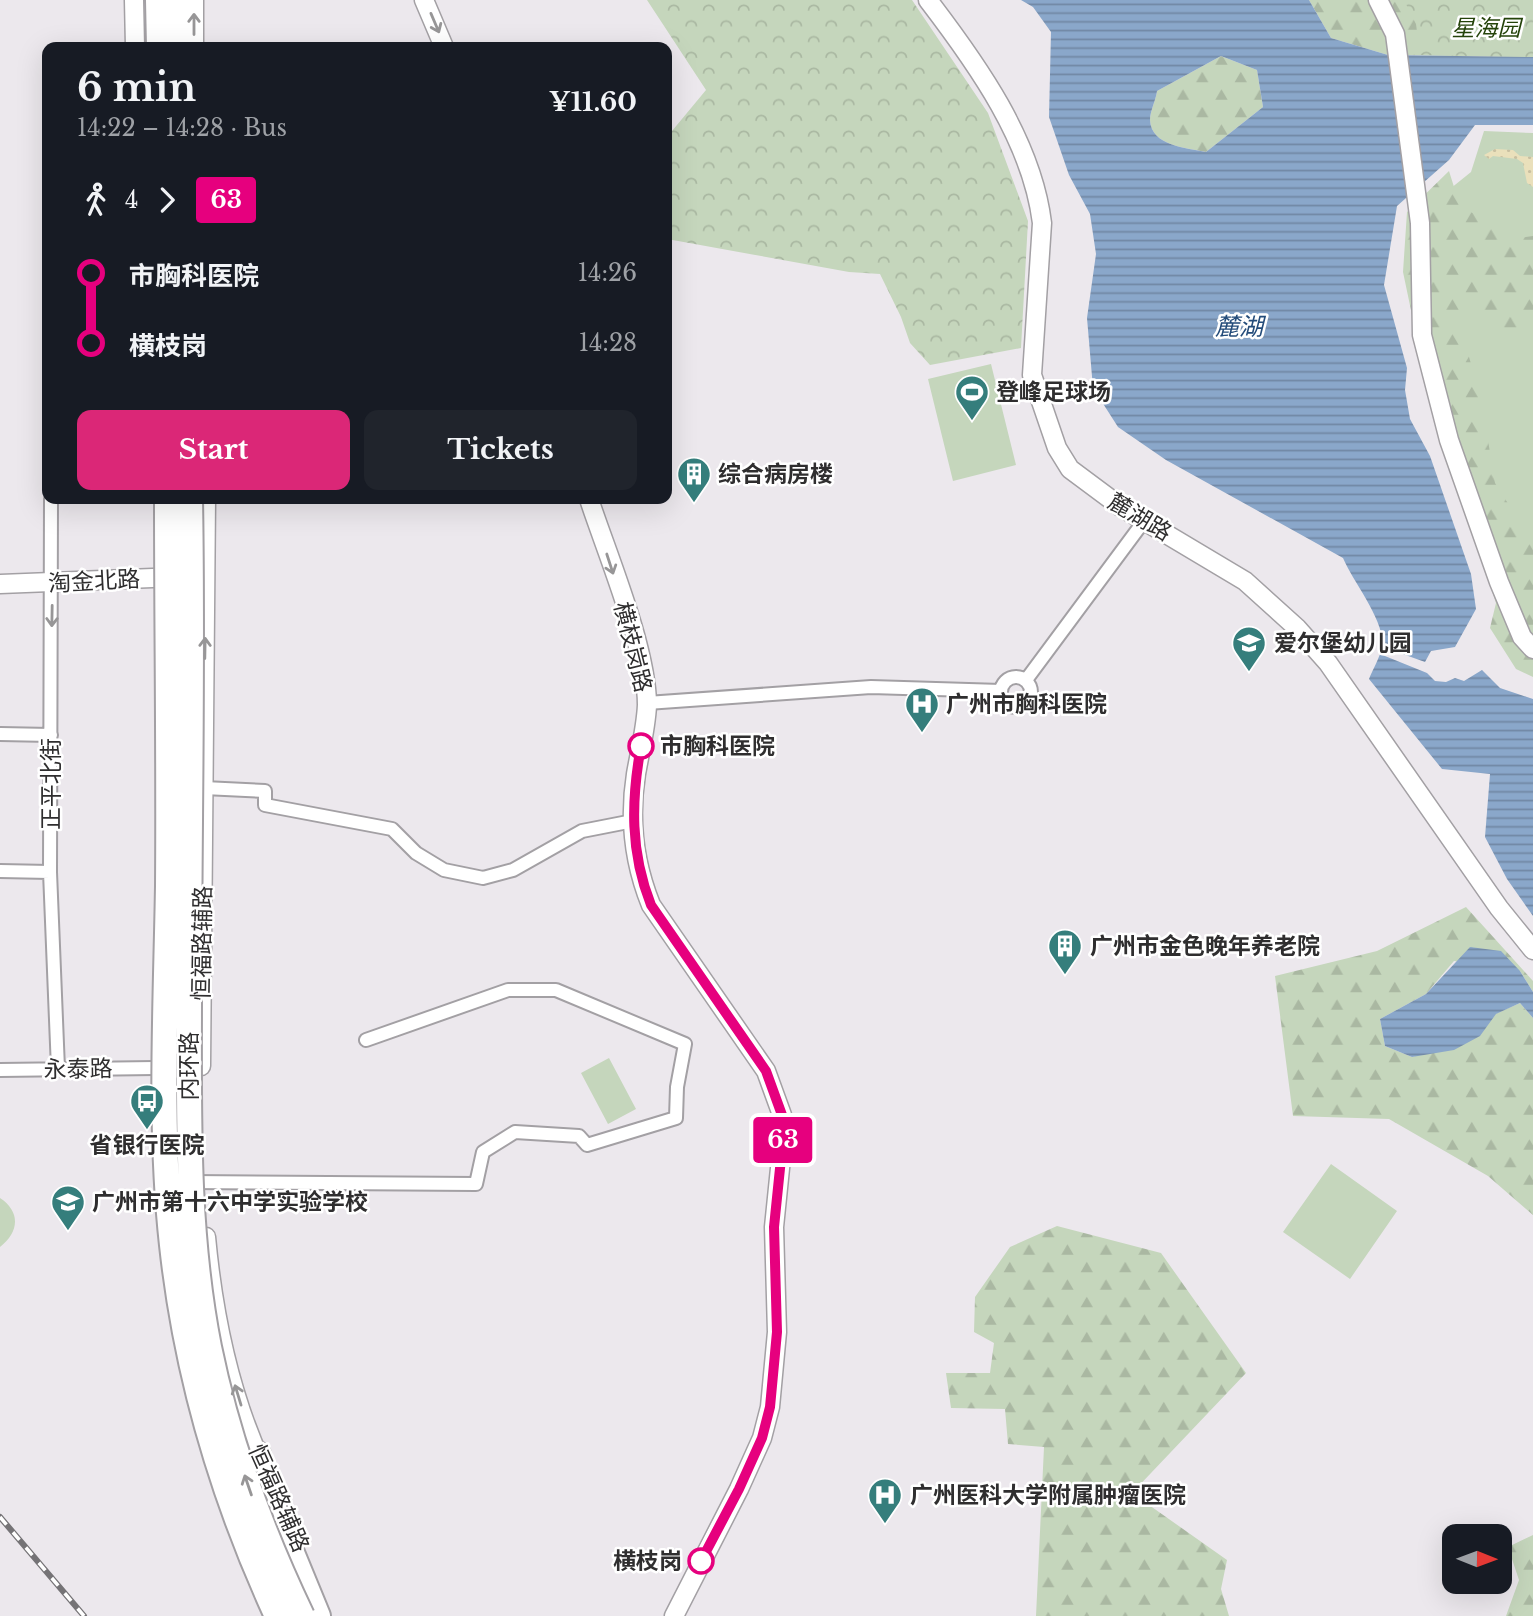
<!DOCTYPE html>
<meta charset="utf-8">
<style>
:root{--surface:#171b24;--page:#20242c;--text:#f1f3f6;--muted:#9ea1a6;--accent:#db2777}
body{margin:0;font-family:"Libre Baskerville","Noto Sans SC",serif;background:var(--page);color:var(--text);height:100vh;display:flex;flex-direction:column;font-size:26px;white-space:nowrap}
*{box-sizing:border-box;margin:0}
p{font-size:23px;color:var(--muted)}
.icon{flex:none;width:38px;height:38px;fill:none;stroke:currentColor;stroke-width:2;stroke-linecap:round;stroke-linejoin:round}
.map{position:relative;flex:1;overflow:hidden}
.panel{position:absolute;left:42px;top:42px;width:630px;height:462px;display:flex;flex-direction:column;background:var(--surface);border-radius:14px;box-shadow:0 7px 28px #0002}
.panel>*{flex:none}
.badge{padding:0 14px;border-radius:5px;font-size:24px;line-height:46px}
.needle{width:46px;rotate:91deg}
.buttons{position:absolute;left:1442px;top:1524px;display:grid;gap:14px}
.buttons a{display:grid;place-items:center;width:70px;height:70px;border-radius:14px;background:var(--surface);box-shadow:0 7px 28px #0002;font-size:35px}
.map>.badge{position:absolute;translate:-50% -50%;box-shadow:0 0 0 4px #fff}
.legs{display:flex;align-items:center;gap:10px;height:77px;padding:0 35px;font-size:23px}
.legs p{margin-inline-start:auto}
.head{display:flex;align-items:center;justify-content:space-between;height:119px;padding:0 35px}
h1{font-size:38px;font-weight:800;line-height:52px}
.cta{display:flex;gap:14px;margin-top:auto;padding:14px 35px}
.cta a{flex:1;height:80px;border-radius:14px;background:var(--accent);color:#fff;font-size:28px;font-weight:800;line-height:80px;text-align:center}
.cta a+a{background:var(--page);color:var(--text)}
ul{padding:0 35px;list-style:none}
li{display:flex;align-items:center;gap:24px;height:70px;font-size:26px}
li i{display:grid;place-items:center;width:10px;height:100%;margin:0 9px;background:currentColor}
li i::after{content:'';width:18px;height:18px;margin:-9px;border:5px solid;border-radius:50%;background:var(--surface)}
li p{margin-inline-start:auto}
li:first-child i{background:linear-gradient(#0000 50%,currentColor 0)}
li:last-child i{background:linear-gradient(currentColor 50%,#0000 0)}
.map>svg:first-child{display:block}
.grass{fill:#c5d6bc}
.forest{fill:url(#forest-firs)}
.sand{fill:url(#sand-dots)}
.park{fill:url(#park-crowns)}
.water{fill:url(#water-rules);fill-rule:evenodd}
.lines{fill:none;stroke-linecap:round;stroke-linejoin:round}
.street-casing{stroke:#a3a0a4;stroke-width:16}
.secondary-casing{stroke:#a3a0a4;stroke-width:21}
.highway-casing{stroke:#a3a0a4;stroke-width:28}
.street{stroke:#fff;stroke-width:12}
.secondary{stroke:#fff;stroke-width:18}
.highway{stroke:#fff;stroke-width:24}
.rail-casing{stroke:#757376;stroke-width:6}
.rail{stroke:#fff;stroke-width:3.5;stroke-dasharray:10;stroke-linecap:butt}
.highway-bridge-casing{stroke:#a3a0a4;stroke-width:28;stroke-linecap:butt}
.highway-bridge{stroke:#fff;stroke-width:24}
.oneway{stroke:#979697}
.line-1-casing{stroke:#fff;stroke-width:16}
.line-1{stroke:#e6007e;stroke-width:10}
.stop-1-dot{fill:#fff;stroke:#e6007e;stroke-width:3.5}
.labels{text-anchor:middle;stroke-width:5;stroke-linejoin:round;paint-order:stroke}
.park-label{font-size:23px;font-style:italic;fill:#24430a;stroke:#fff}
.poi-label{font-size:23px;font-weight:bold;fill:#2f2e2f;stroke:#fff;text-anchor:start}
.street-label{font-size:23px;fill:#2f2e2f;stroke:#fff}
.stop-label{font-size:23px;font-weight:bold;fill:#2f2e2f;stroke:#fff;text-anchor:start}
.water-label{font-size:24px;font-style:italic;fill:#244c7a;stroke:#fff}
</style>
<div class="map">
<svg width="1533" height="1616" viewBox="0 0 1533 1616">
<defs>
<pattern id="forest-firs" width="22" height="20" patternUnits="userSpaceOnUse" patternTransform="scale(1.75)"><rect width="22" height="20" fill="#c5d6bc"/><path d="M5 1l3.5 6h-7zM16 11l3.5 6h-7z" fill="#aab8a2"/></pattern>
<pattern id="sand-dots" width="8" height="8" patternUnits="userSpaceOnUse" patternTransform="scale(1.75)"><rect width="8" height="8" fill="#eae0bb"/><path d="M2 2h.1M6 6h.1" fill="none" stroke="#c9c0a1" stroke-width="1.8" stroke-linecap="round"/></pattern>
<pattern id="park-crowns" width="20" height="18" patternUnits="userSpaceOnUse" patternTransform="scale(1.75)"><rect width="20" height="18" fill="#c5d6bc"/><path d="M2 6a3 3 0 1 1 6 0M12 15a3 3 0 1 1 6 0" fill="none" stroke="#aab8a2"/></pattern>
<pattern id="water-rules" width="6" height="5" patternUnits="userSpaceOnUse" patternTransform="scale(1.75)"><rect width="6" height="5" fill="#8aa7ca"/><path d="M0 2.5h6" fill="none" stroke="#7188a4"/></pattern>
</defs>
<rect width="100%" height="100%" fill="#ece8ed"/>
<!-- grass -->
<path class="grass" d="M1484,131L1533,133V632L1422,335L1435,201L1471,172Z
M991,364L1016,465L953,481L928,379Z
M609,1058L636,1109L608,1124L581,1073Z
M1331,1164L1397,1211L1350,1279L1283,1232Z
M0,1198C21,1212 19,1232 0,1247Z"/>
<!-- forest -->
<path class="forest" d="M1309,0H1533V57L1388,55L1331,38Z
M1221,56L1257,70L1263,107L1206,152C1187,148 1151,146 1150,120C1150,111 1156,100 1157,91Z
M1449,171L1460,206L1518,238L1533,236V312L1515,338L1471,308L1462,333L1481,398L1495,483L1533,543V677L1516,669L1490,628L1496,603L1430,401L1403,272L1407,212Z
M1466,907L1533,981V992L1520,971L1454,961L1426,994L1380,1019L1385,1046L1412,1057L1479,1036L1495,1014L1520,1003L1533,1018V1215L1488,1176L1389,1119L1293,1116L1275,976L1377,951Z
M1057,1226L1161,1253L1246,1373L1132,1493L1227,1560L1221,1589L1229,1616H1036L1044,1447L1008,1444L1005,1409L951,1408L946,1373H990L994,1343L974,1332L975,1297L1010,1247Z
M1533,1535V1616H1506L1519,1580L1508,1547Z"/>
<!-- sand -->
<path class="sand" d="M1495,149L1513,150L1520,156L1533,157V187L1527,183L1523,163L1517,159L1493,156L1489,159L1484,155Z"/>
<!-- park -->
<path class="park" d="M647,0H912L988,113L1028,221L1021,348L930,365L910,343L901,317L880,274L849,272L667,239V137L706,90Z
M1404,0H1533V57L1420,55L1416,24Z"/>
<!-- water -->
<path class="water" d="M1021,0H1309L1331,38L1388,55L1533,57V125H1475L1449,160L1397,206L1384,285L1407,368L1405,390L1410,419L1430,456L1471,574L1476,609L1455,647L1431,651L1425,662L1383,647L1380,654L1427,673L1435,681L1446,682L1455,678L1464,681L1482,670L1500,688L1533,699V916L1507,879L1485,837L1490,774L1442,769L1369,679C1373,669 1379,659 1382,648C1387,623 1353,582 1343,558L1166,460L1118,427L1093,388L1087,318L1096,254L1090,214L1069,175L1049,117L1051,32L1033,7ZM1221,56L1257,70L1263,107L1206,152C1187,148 1151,146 1150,120C1150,111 1156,100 1157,91Z
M1470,947L1501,951L1520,971L1533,992V1018L1520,1003L1496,1014L1480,1036L1454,1050L1412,1057L1385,1046L1380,1019L1426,994Z"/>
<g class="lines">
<!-- street casing -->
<g class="street-casing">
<path id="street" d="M51,499L50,872L58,1069
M1001 692a15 15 0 1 1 30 0a15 15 0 1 1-30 0Z
M1026,680L1144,521
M647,703L871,687L1001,691
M0,734L51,735
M204,788L265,791V805L392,829L416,853L444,870L483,878L513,870L582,831L633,821
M0,871L50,872
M0,1070L155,1068
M189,1182L476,1184L483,1152L515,1132L579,1136L587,1145L676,1118L677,1087L685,1044L556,990H508L366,1040"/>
</g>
<!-- secondary casing -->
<g class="secondary-casing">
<path id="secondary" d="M134,0L135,47
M194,0V47
M424,0L444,47
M928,0C977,64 1032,141 1042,223L1032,375L1057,448L1070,469L1121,507L1245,581L1297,628L1328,663L1499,908L1533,950
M1378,0L1395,34L1420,223L1422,335L1449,440L1499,582L1522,637L1533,649
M589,499C607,554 647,648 647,705C646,728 640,751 636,774C629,818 634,863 651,905L766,1071L782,1115L783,1139L774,1227L777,1332L770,1407L762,1438L739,1489L674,1616
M0,584L178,577
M201,1066L206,499
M206,1237C213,1312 230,1395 262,1464"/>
</g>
<!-- highway casing -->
<g class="highway-casing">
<path id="highway" d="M158,0L159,47
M179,0V47
M258,1454L276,1514L318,1616"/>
</g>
<!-- street -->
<use href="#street" class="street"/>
<!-- secondary -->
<use href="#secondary" class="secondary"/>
<!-- highway -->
<use href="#highway" class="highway"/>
<!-- rail casing -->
<g class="rail-casing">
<path id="rail" d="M0,1517L84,1616"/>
</g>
<!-- rail -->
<use href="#rail" class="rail"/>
<!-- highway-bridge casing -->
<g class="highway-bridge-casing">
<path id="highway-bridge" d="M167,499C167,628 169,757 168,886C166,1005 159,1127 172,1245C186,1374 223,1499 277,1616
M190,499C193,664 189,829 189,995C189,1113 186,1231 209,1347C228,1440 261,1530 302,1616"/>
</g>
<!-- highway-bridge -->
<use href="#highway-bridge" class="highway-bridge"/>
</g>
<!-- one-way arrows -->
<defs><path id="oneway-shaft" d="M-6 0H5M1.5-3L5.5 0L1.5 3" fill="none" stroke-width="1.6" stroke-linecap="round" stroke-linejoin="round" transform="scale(1.75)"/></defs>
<g class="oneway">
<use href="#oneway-shaft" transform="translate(435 23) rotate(67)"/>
<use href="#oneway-shaft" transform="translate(194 24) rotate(-90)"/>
<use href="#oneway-shaft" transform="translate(610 564) rotate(72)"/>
<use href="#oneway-shaft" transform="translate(52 616) rotate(91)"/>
<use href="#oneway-shaft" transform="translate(205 648) rotate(-89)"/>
<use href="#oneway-shaft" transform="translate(238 1395) rotate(-107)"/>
<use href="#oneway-shaft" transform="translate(248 1485) rotate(-109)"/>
</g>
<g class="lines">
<!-- line-1 casing -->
<g class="line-1-casing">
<path id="line-1" d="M641,746C631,801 630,852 651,905L766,1071L782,1115L783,1139L774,1227L777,1332L770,1407L762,1438L739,1489L701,1561"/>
</g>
<!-- line-1 -->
<use href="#line-1" class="line-1"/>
</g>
<!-- icons -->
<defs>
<g id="stadium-pin" transform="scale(1.75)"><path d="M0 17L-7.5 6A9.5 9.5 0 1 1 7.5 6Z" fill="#357e7c" stroke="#fff"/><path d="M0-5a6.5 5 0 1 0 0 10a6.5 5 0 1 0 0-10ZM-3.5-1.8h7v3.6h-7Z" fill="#fff"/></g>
<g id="building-pin" transform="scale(1.75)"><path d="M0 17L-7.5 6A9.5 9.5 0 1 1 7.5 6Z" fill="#357e7c" stroke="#fff"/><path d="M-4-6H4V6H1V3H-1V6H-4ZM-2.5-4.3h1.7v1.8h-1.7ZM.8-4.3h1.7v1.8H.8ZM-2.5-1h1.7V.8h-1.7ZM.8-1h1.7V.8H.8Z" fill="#fff"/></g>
<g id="school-pin" transform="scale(1.75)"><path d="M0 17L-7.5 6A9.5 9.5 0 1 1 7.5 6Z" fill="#357e7c" stroke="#fff"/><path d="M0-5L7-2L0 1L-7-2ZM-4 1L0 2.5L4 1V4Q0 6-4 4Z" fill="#fff"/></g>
<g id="hospital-pin" transform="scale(1.75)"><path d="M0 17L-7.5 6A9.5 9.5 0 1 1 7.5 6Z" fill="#357e7c" stroke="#fff"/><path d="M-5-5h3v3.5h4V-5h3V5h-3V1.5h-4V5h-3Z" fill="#fff"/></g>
<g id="bus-pin" transform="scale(1.75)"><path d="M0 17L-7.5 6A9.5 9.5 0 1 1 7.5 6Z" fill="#357e7c" stroke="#fff"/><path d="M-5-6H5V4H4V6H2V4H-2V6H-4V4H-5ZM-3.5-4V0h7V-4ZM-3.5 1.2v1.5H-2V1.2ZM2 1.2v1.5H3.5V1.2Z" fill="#fff"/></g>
</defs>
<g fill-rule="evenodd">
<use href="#stadium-pin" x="972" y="392"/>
<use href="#building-pin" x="694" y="474"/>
<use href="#school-pin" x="1249" y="643"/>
<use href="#hospital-pin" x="922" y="704"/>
<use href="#building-pin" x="1065" y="946"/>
<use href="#bus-pin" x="147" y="1101"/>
<use href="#school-pin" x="68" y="1202"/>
<use href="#hospital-pin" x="885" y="1495"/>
</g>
<!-- markers -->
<g class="stop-1-dot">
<circle cx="641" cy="746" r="12"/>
<circle cx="701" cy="1561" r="12"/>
</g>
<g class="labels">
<!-- park labels -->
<g class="park-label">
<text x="1486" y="36">星海园</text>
</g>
<!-- poi labels -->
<g class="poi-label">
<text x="996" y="400">登峰足球场</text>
<text x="718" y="482">综合病房楼</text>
<text x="1274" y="651">爱尔堡幼儿园</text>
<text x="946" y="712">广州市胸科医院</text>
<text x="1090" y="954">广州市金色晚年养老院</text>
<text x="147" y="1153" text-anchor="middle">省银行医院</text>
<text x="92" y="1210">广州市第十六中学实验学校</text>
<text x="910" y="1503">广州医科大学附属肿瘤医院</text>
</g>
<!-- street labels -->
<g class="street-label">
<text transform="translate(1140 517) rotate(31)" y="8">麓湖路</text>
<text transform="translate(94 581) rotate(-3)" y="8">淘金北路</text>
<text transform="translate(633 647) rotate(76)" y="8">横枝岗路</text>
<text transform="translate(51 784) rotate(-90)" y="8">正平北街</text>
<text transform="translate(202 943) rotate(-89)" y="8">恒福路辅路</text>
<text transform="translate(189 1066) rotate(-90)" y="8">内环路</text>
<text transform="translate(78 1069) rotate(-1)" y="8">永泰路</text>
<text transform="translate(279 1498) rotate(66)" y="8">恒福路辅路</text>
</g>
<!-- stop labels -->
<g class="stop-label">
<text x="660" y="754">市胸科医院</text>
<text x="682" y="1569" text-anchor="end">横枝岗</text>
</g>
<!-- water labels -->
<g class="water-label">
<text x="1239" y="335">麓湖</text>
</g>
</g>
</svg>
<div class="buttons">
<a><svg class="needle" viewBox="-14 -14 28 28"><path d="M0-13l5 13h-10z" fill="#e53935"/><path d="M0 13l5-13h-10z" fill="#9ea1a6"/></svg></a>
</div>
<b class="badge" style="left:783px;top:1140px;background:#e6007e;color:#fff">63</b>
<section class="panel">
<div class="head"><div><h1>6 min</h1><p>14:22 – 14:28 · Bus</p></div><b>¥11.60</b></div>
<div class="legs"><svg class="icon" aria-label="walk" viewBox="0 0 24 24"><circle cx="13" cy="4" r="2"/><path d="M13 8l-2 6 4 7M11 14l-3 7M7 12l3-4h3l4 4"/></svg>4<svg class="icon" aria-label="forward" viewBox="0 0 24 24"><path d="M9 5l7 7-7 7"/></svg><b class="badge" style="background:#e6007e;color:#fff">63</b></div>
<ul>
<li><i style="color:#e6007e"></i><b>市胸科医院</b><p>14:26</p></li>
<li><i style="color:#e6007e"></i><b>横枝岗</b><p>14:28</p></li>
</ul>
<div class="cta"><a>Start</a><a>Tickets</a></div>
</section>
</div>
